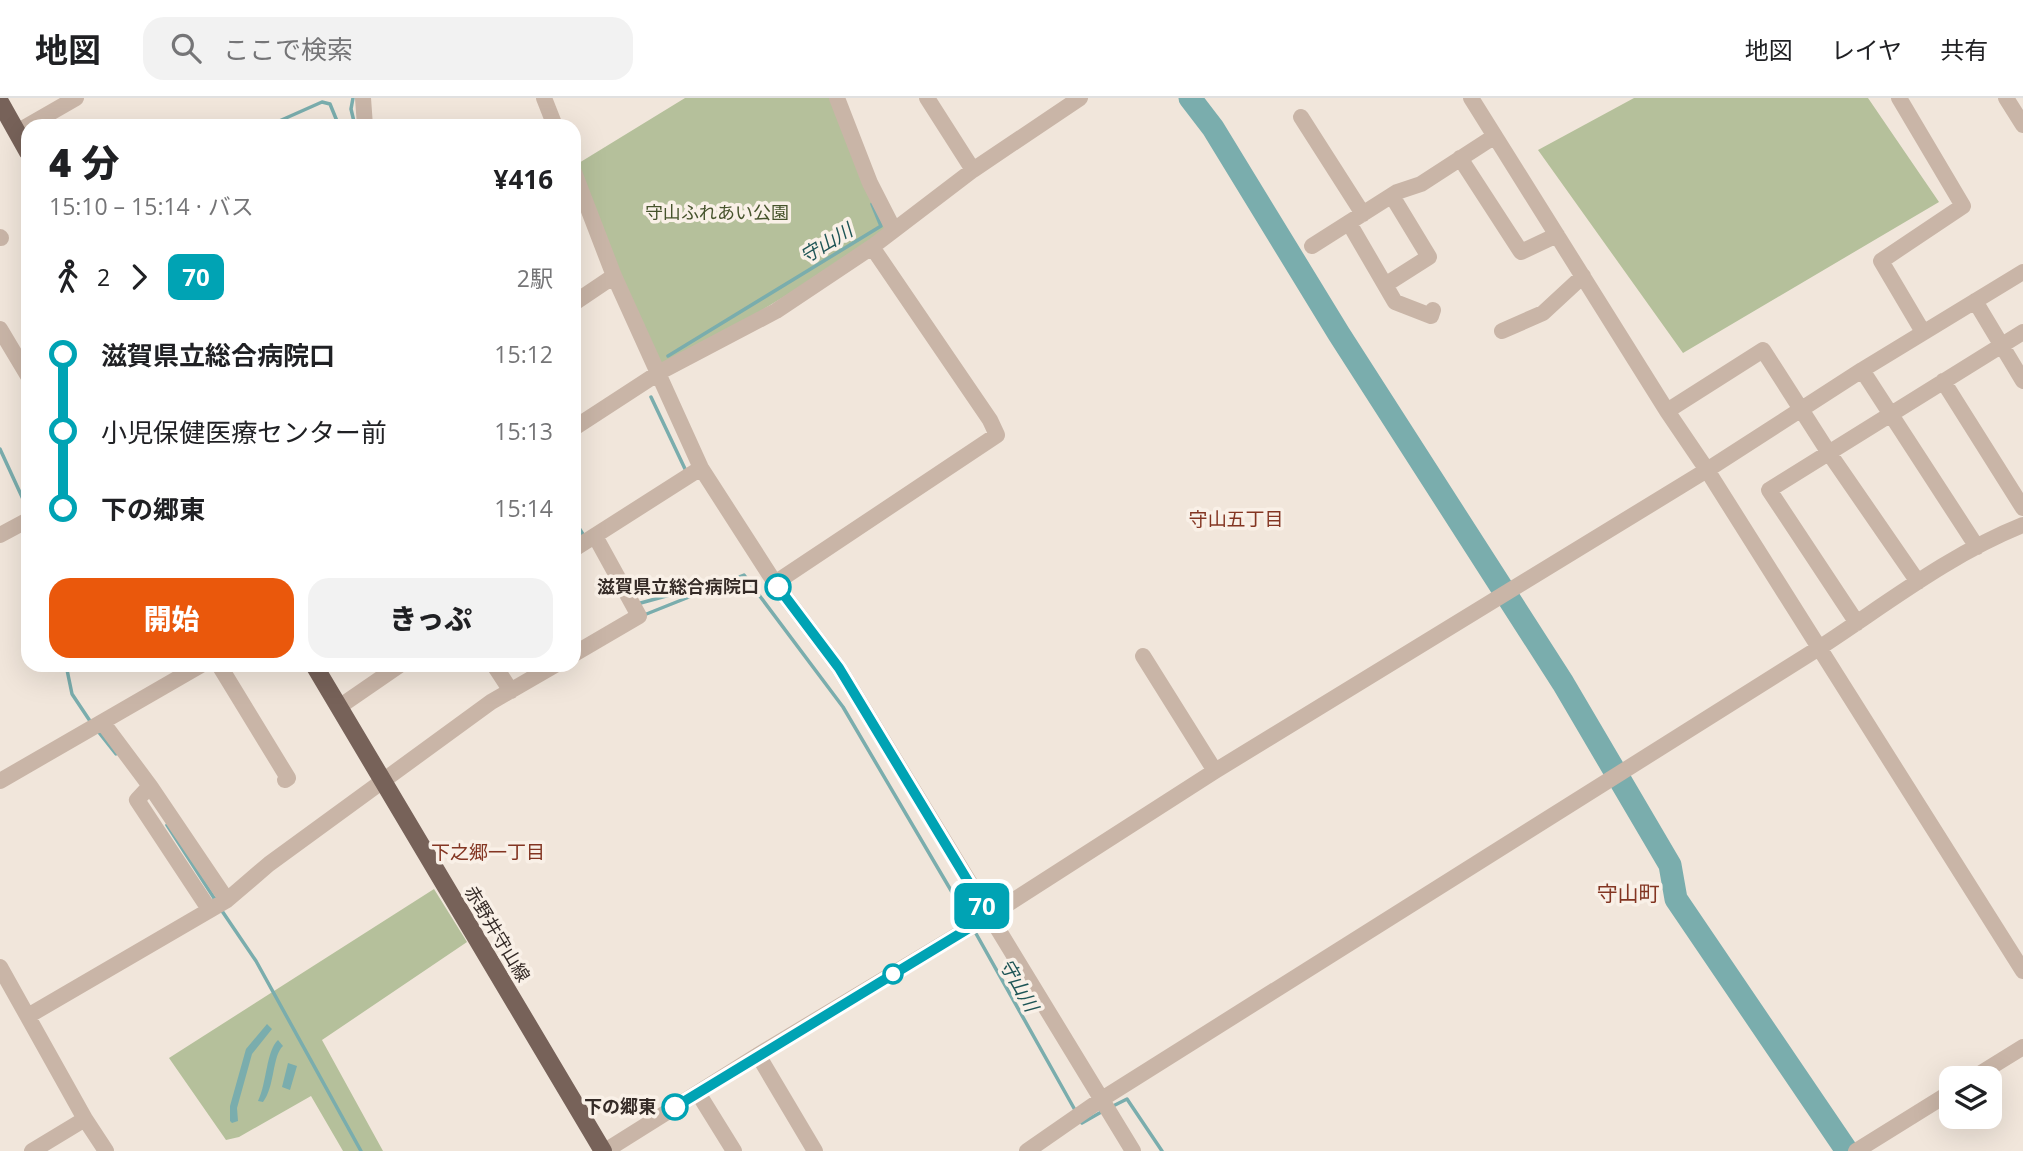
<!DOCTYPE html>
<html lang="ja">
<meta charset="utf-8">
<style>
:root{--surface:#fff;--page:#f2f2f2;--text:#202124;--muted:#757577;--line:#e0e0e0;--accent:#ea580c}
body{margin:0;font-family:"Open Sans","Noto Sans JP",sans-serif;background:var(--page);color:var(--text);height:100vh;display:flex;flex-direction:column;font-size:26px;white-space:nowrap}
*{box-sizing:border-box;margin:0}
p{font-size:23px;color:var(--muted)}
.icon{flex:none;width:38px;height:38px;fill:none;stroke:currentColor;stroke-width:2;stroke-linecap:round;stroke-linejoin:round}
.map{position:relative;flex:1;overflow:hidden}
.sheet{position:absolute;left:21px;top:21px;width:560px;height:553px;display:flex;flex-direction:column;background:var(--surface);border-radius:21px;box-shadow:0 7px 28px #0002}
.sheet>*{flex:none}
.badge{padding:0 14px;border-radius:10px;font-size:24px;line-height:46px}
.tools{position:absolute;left:1939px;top:968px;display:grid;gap:14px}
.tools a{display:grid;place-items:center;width:63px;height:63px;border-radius:14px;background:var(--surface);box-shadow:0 7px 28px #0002;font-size:35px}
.map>.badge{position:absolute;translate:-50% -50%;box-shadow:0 0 0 4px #fff}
.legs{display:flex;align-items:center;gap:10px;height:77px;padding:0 28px;font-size:23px}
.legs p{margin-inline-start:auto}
.overview{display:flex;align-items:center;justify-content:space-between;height:119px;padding:0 28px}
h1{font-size:38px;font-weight:800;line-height:52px}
.button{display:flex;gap:14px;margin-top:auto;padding:14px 28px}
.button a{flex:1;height:80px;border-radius:21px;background:var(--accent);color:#fff;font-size:28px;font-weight:800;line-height:80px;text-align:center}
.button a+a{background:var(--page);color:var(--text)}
ul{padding:0 28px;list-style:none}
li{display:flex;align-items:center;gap:24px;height:77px;font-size:26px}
li i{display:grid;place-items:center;width:10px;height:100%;margin:0 9px;background:currentColor}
li i::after{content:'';width:18px;height:18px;margin:-9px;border:5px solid;border-radius:50%;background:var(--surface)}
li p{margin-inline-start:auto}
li:first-child i{background:linear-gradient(#0000 50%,currentColor 0)}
li:last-child i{background:linear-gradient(currentColor 50%,#0000 0)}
header{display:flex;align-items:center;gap:42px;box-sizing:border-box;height:98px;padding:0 35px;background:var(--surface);border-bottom:2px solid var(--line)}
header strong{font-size:33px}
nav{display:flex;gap:38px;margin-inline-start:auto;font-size:24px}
.search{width:490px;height:63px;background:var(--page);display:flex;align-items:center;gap:18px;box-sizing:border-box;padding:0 24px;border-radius:21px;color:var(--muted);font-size:26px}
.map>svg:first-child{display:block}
.green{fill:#b5c09b}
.water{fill:#7aadad}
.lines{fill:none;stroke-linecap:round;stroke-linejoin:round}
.stream{stroke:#7aadad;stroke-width:3.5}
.river{stroke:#7aadad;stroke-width:23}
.minor{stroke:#c9b5a7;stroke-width:16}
.major{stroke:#776259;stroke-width:18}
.line-1-casing{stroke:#fff;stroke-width:16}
.line-1{stroke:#00a3b4;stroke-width:10}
.stop-1-dot{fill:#fff;stroke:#00a3b4;stroke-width:3.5}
.labels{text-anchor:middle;stroke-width:7;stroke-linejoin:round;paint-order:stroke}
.park-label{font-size:18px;fill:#46532c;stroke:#f9f0e7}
.stop-label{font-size:18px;font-weight:bold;fill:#352b27;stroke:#f9f0e7;text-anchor:end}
.street-label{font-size:18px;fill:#352b27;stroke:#f9f0e7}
.water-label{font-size:19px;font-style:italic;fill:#1e5556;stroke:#f9f0e7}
.neighbourhood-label{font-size:19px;fill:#833522;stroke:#f9f0e7}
.quarter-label{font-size:21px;fill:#833522;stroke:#f9f0e7}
</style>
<header>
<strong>地図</strong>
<div class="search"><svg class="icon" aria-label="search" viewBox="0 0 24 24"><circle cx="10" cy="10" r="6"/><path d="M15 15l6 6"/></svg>ここで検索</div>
<nav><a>地図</a><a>レイヤ</a><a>共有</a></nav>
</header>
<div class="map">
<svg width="2023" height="1053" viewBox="0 0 2023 1053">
<rect width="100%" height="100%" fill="#f1e6db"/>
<!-- green -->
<path class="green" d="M685,0H840L894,132L660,274L574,68Z
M1634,0H1868L1939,104L1683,255L1538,52Z
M434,791L467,844L322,942L383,1053H343L311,998L239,1039L226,1042L169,960Z"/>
<!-- water -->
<path class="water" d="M267,926L272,931L252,956L237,1010L238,1023L232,1025L230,1023V1008L246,951Z
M278,942L283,948C272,958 275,989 263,1004L258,1003C267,985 266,953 278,942Z
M288,965L297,968L290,992L282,989Z"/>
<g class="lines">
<!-- stream -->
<path class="stream" d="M353,0L351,11L355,28
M268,28L322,4L330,6L339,28
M668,258L881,128L872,106
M651,299L686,373
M0,351L28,412
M574,422L584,438
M637,506L728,481
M644,517L744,477L843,609L969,823
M66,567L72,596L92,626
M97,632L116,656
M167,727L216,803
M220,810L256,863L361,1053
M974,832L1075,1012
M1113,1008L1127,1001L1162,1053
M1080,1022L1082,1025L1103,1013"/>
<!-- river -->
<path class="river" d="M1190,0L1213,30L1339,236L1563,585L1670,767L1676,801L1847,1053"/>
<!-- minor -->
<path class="minor" d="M363,0L365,28
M544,0L555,28
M837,0L870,85L894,132
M927,0L973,72
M1471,0L1667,313L1707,372L2023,873
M1899,0L1963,108L1881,163L1923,234
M2006,0L2023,27
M1301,19L1363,116
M17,34L76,0
M1460,60L1521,154L1557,137
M574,74L614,178L701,370L775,485L839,570L1133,1053
M1349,125L1395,204L1431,218L1433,212
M0,139L1,140
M1312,148L1397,94L1421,86L1495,38
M1385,187L1429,159L1392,98
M1975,203L2023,283
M574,205L614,178
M0,231L28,278
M1502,233L1543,215L1583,178
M1862,272L1977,449
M1943,283L2023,410
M1667,313L1763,252L1829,355L1918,484
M574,330L660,274L776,213L872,149L973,72L1080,0
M0,437L28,422
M574,451L701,370
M775,485L997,337L990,322L872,149
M1857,525L1769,392L2023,234
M574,556L639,518L595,438
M1143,558L1215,673
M219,567L288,680L285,682
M494,567L511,593
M339,609L400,567
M103,625L150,688L137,702L209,811
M0,683L201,567
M150,688L227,802
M0,869L85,1021L106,1053
M28,918L227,802L269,766L491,604L555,567
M758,957L815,1053
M1973,980L2023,949
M698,995L734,1053
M32,1053L85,1021
M605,1053L758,957L989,818L1215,673L1707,372L1862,272L2023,174
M1027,1053L1102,1001L1819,550C1885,507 1950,456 2023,427
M1856,1053L1951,994"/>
<!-- major -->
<path class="major" d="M0,4L28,54
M314,567L603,1053"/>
</g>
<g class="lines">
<!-- line-1 casing -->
<g class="line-1-casing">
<path id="line-1" d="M675,1009L989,818L839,570L778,489"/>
</g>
<!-- line-1 -->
<use href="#line-1" class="line-1"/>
</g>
<!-- markers -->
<g class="stop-1-dot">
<circle cx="778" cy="489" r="12"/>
<circle cx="893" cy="876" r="9"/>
<circle cx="675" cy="1009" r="12"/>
</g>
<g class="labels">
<!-- park labels -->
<g class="park-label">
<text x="717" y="121">守山ふれあい公園</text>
</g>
<!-- stop labels -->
<g class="stop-label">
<text x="759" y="495">滋賀県立総合病院口</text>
<text x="656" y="1015">下の郷東</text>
</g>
<!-- street labels -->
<g class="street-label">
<text transform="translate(497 836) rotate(59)" y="6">赤野井守山線</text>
</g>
<!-- water labels -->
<g class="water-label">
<text transform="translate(826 145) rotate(-31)" y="7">守山川</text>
<text transform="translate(1019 887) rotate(60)" y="7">守山川</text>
</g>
<!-- neighbourhood labels -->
<g class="neighbourhood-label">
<text x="1236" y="428">守山五丁目</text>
<text x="488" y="761">下之郷一丁目</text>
</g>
<!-- quarter labels -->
<g class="quarter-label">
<text x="1628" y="803">守山町</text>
</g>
</g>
</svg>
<div class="tools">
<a><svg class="icon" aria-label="layers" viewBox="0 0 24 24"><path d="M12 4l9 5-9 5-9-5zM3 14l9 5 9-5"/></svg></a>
</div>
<b class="badge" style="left:982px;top:808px;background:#00a3b4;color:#fff">70</b>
<section class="sheet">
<div class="overview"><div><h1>4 分</h1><p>15:10 – 15:14 · バス</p></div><b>¥416</b></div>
<div class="legs"><svg class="icon" aria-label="walk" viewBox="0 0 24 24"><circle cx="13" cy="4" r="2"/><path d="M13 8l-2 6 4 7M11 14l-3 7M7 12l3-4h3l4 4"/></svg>2<svg class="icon" aria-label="forward" viewBox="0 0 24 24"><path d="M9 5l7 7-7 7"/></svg><b class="badge" style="background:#00a3b4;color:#fff">70</b><p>2駅</p></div>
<ul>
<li><i style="color:#00a3b4"></i><b>滋賀県立総合病院口</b><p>15:12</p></li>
<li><i style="color:#00a3b4"></i><span>小児保健医療センター前</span><p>15:13</p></li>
<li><i style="color:#00a3b4"></i><b>下の郷東</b><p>15:14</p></li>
</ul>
<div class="button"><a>開始</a><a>きっぷ</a></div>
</section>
</div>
